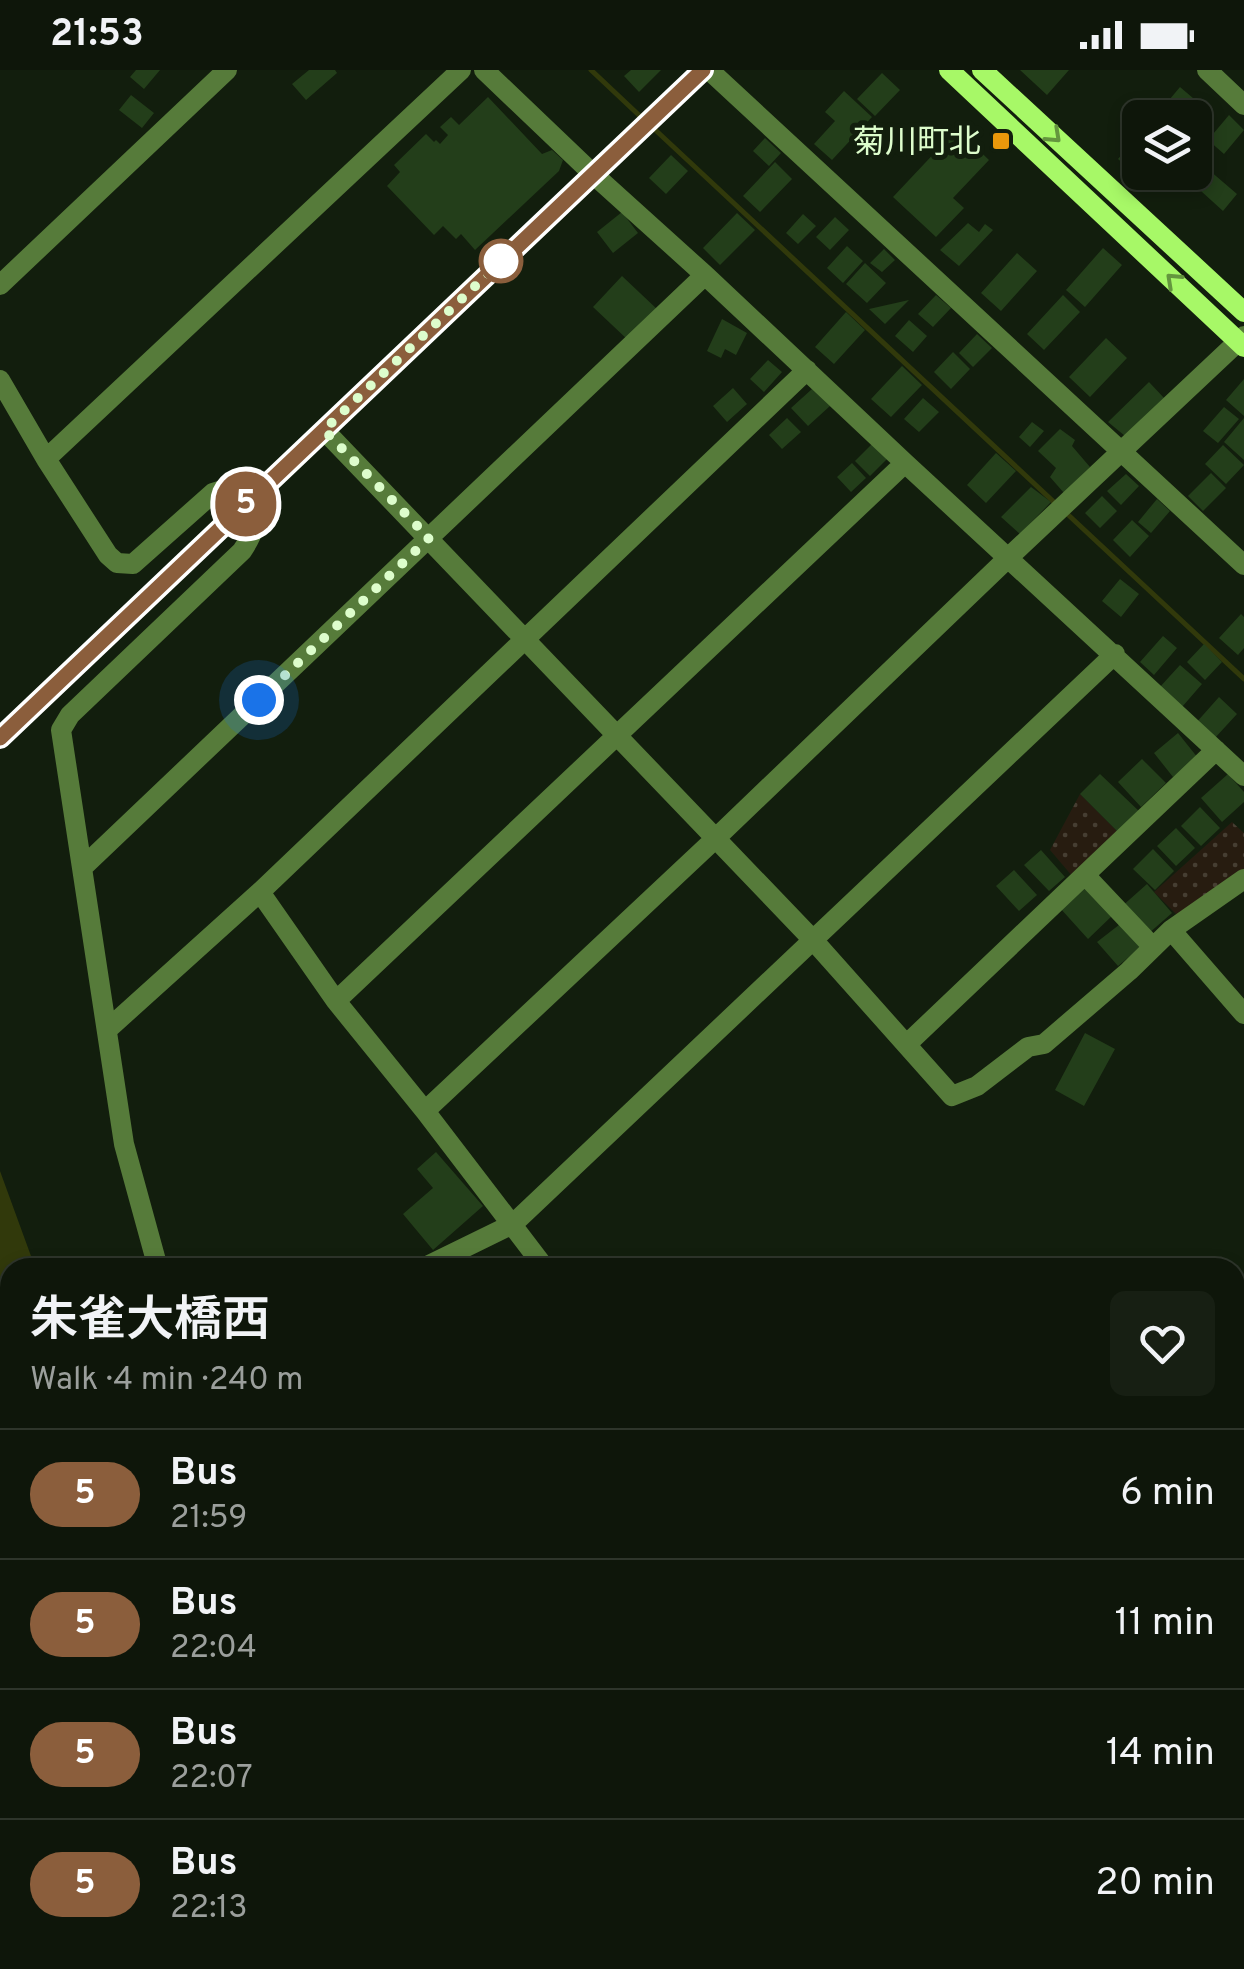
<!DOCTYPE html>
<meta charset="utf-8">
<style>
:root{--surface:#0e160a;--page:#171f13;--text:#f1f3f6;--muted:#9b9f9c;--line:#2e352b}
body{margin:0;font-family:Overpass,"Noto Sans JP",sans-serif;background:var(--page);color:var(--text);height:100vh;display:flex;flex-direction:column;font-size:38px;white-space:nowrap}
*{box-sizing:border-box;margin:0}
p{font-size:32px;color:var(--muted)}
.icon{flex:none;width:55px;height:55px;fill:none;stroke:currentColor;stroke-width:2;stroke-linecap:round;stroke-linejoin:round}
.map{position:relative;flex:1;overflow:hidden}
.drawer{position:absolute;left:0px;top:1188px;width:1245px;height:712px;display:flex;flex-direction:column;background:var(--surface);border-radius:30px 30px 0 0;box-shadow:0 5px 15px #0003,0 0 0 2px var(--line)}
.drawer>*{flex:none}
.badge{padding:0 20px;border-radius:32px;font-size:35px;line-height:65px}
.fabs{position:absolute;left:1122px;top:30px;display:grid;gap:20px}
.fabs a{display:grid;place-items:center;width:90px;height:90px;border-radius:15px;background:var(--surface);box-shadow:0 5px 15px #0003,0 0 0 2px var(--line);font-size:50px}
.you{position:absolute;width:50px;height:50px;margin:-25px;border:8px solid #fff;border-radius:50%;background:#1a73e8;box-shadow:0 0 0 15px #1a73e833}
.map>.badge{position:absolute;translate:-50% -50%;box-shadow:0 0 0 5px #fff}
.round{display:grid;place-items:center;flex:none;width:105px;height:105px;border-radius:15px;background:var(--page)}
.headline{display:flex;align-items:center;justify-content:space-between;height:170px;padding:0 30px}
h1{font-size:48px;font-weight:600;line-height:75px}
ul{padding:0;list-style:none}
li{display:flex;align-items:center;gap:30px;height:130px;padding:0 30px;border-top:2px solid var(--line)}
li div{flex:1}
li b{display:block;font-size:38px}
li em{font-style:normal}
li .badge{min-width:110px;font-weight:700;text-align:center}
.status{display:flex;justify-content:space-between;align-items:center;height:70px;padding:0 50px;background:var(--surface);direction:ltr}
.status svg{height:28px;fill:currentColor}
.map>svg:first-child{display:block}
.grass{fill:url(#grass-dots)}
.water{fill:#31390b}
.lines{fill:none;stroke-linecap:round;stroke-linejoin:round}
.stream{stroke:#31390b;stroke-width:5}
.building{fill:#233e1a}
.street{stroke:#567b3a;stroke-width:20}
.secondary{stroke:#a7f867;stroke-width:20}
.rail-casing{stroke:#ea980b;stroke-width:9}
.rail{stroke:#121e0d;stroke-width:5;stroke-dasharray:15;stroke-linecap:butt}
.oneway{stroke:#64963e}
.line-casing{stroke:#fff;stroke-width:22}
.line{stroke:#8b5e3c;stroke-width:15}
.walk{stroke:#ddfdcc;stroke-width:10;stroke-dasharray:0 18}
.poi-dot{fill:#ea980b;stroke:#121e0d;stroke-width:4}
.stop-dot{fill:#fff;stroke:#8b5e3c;stroke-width:5}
.labels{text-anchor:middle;stroke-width:10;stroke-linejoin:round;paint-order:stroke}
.poi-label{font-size:32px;fill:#ddfdcc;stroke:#121e0d;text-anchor:end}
</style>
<div class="status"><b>21:53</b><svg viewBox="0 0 49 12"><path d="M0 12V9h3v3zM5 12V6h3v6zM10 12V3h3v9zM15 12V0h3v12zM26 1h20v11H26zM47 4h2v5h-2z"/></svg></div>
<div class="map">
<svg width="1244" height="1899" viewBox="0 0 1244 1899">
<defs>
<pattern id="grass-dots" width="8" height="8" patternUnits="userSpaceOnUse" patternTransform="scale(2.5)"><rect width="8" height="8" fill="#271c10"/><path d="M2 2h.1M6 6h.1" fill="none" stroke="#463e32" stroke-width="1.8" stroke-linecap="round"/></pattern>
</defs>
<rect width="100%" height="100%" fill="#121e0d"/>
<!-- grass -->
<path class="grass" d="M1080,724L1119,763L1073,807L1050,780Z
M1232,752L1244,763V800L1178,846L1154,822Z"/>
<!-- water -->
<path class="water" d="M0,1101L35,1197L10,1198V1303L0,1278Z"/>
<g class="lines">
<!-- stream -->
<path class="stream" d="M591,0L642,48
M650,55L1055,433
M1063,440L1244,609"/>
</g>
<!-- building -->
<path class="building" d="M136,0H160L144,19L130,7Z
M309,0H335L337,3L306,30L292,14Z
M631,0H661L639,22L624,6Z
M1020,0H1069L1047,25Z
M882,3L900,20L875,46L857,29Z
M1180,17L1207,40L1195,55V48H1154Z
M844,21L872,47L832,90L814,74L835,51L825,42Z
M131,25L154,43L142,58L119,40Z
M488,27L542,84L552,80L563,90L559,101L475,180L461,164L456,169L443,156L434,165L387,116L400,102L394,95L426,64L434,72L436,70L440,74L448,65L440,57L451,47L459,55Z
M1229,45L1244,60L1224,84L1208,70Z
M957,59L989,90L953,128L964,138L936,167L893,127Z
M1140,63V102H1154L1145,112L1118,89Z
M765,68L781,83L769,96L753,81Z
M671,85L688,101L666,124L649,108Z
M1195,88L1237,124L1223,141L1180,102H1195Z
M775,92L792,109L760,142L743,126Z
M622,142L638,163L613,183L597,162Z
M737,143L755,160L720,195L703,178Z
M803,144L816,156L798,174L786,163Z
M835,147L849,160L830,180L816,167Z
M968,153L979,162L985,154L993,160L959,196L940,180Z
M847,176L863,191L843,213L827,198Z
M1103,178L1122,195L1085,237L1066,220Z
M884,179L895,190L882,202L870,193Z
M1017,183L1037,201L1001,241L981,223Z
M865,193L886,213L867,233L846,214Z
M622,206L658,240L629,271L593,237Z
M936,225L951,238L933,257L918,244Z
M1063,225L1080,242L1044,280L1027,264Z
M909,230L885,254L869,239Z
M846,242L865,260L834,294L815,277Z
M722,249L747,263L736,285L725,279L721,288L707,281Z
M909,250L927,266L913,282L895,266Z
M977,264L992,278L973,297L959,283Z
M1106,268L1127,288L1090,327L1069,307Z
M953,282L970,299L951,319L934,302Z
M768,290L782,302L764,322L750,309Z
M902,296L922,315L891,347L871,329Z
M1244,309V346L1226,330Z
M1149,312L1165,329L1125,366L1108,352Z
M733,318L747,334L727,352L713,336Z
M812,319L830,336L808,356L791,338Z
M923,328L939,342L919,362L904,349Z
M1224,337L1239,349L1218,373L1203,361Z
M787,348L801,362L782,379L769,365Z
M1244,348V390L1224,372Z
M1032,352L1044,361L1030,377L1019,367Z
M1060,359L1075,370L1072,376L1090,397L1064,423L1050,407L1056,398L1038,381Z
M872,374L887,389L870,406L855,391Z
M1223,375L1244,395L1226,414L1205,394Z
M996,383L1016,401L986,433L967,415Z
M852,393L866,408L851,422L837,407Z
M1211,403L1226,418L1203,441L1188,426Z
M1126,404L1139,416L1121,435L1107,421Z
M1031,417L1051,432L1020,464L1001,447Z
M1102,426L1117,441L1100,458L1085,443Z
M1157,429L1170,441L1151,463L1138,452Z
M1132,450L1149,466L1130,487L1113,470Z
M1120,509L1139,524L1121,547L1102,531Z
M1241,544L1244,547V578L1238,585L1219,568Z
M1163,566L1177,578L1154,605L1140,592Z
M1204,574L1222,592L1205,610L1187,592Z
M1180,595L1202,614L1182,637L1159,618Z
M1219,627L1237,644L1214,669L1195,654Z
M1178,663L1198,688L1173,707L1154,683Z
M1142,689L1166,713L1141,737L1118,712Z
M1100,704L1141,743L1119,763L1080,724Z
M1228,704L1244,722V732L1222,752L1201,728Z
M1200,737L1220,758L1201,776L1181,756Z
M1176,758L1195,778L1176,796L1157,776Z
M1153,779L1174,801L1155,820L1133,799Z
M1041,780L1065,807L1049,821L1024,795Z
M1014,800L1037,825L1019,841L996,816Z
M1084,812L1114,844L1088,869L1060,838Z
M1147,814L1172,843L1148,864L1120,838Z
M1124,851L1145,874L1118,896L1097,872Z
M1085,963L1115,979L1084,1036L1055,1020Z
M436,1082L483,1136L433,1180L403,1144L433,1118L417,1099Z"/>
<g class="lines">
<!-- street -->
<path class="street" d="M484,0L593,104L705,205L905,393L1244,706
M709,0L1244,495
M1207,0L1244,35
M0,215L227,0
M0,310L46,389L108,485L117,493L133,494L213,423C230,417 240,418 257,424C258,448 255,462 242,481L70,645L61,660L124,1074L158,1198
M324,360L813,870L952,1026L977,1016L1028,977L1044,974L1129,901L1171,860L1244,809
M46,389L461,0
M82,798L705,205
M1085,805L1153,877
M260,822L336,931L425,1041L545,1198
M1171,860L1244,944
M336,931L905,393
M108,959L260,822L807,300
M907,974L1216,680
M425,1041L716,768L1009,487L1244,266
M423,1198L513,1154L1115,584
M1235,1585L1244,1590
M0,1743L10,1769
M82,1890L88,1899"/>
<!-- secondary -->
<path class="secondary" d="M949,0L1244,277
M982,0L1244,242
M0,668L703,0"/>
<!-- rail casing -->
<g class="rail-casing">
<path id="rail" d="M1235,1821L1244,1824
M458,1899L472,1890"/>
</g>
<!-- rail -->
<use href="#rail" class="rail"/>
</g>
<!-- one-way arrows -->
<defs><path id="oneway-chevron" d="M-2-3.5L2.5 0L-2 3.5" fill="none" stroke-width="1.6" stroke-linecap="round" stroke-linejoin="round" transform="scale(2.5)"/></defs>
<g class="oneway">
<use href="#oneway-chevron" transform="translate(1054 66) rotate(43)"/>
<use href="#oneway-chevron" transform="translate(1173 210) rotate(-137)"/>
</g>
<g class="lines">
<!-- line casing -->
<g class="line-casing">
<path id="line" d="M0,668L703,0"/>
</g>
<!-- line -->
<use href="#line" class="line"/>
<!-- walk -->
<path class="walk" d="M259,630L429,468L324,360L512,181L501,191"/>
</g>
<!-- markers -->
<rect class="poi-dot" x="991" y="61" width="20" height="20" rx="5"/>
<circle class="stop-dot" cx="501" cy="191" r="20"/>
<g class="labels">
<!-- poi labels -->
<g class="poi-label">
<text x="981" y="82">菊川町北</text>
</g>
</g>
</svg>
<div class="fabs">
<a><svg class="icon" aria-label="layers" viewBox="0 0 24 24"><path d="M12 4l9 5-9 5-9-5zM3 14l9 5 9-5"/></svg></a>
</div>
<div class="you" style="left:259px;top:630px"></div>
<b class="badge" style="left:246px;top:434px;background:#8b5e3c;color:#fff">5</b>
<section class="drawer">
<div class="headline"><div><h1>朱雀大橋西</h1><p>Walk · 4 min · 240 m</p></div><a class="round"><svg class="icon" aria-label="heart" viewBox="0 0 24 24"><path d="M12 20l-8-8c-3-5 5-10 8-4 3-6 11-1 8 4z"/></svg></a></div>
<ul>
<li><span class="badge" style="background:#8b5e3c;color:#fff">5</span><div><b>Bus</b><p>21:59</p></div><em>6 min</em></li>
<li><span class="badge" style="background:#8b5e3c;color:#fff">5</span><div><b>Bus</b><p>22:04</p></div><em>11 min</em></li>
<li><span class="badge" style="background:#8b5e3c;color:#fff">5</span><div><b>Bus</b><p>22:07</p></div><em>14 min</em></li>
<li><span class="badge" style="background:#8b5e3c;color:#fff">5</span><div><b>Bus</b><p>22:13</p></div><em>20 min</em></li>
</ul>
</section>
</div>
